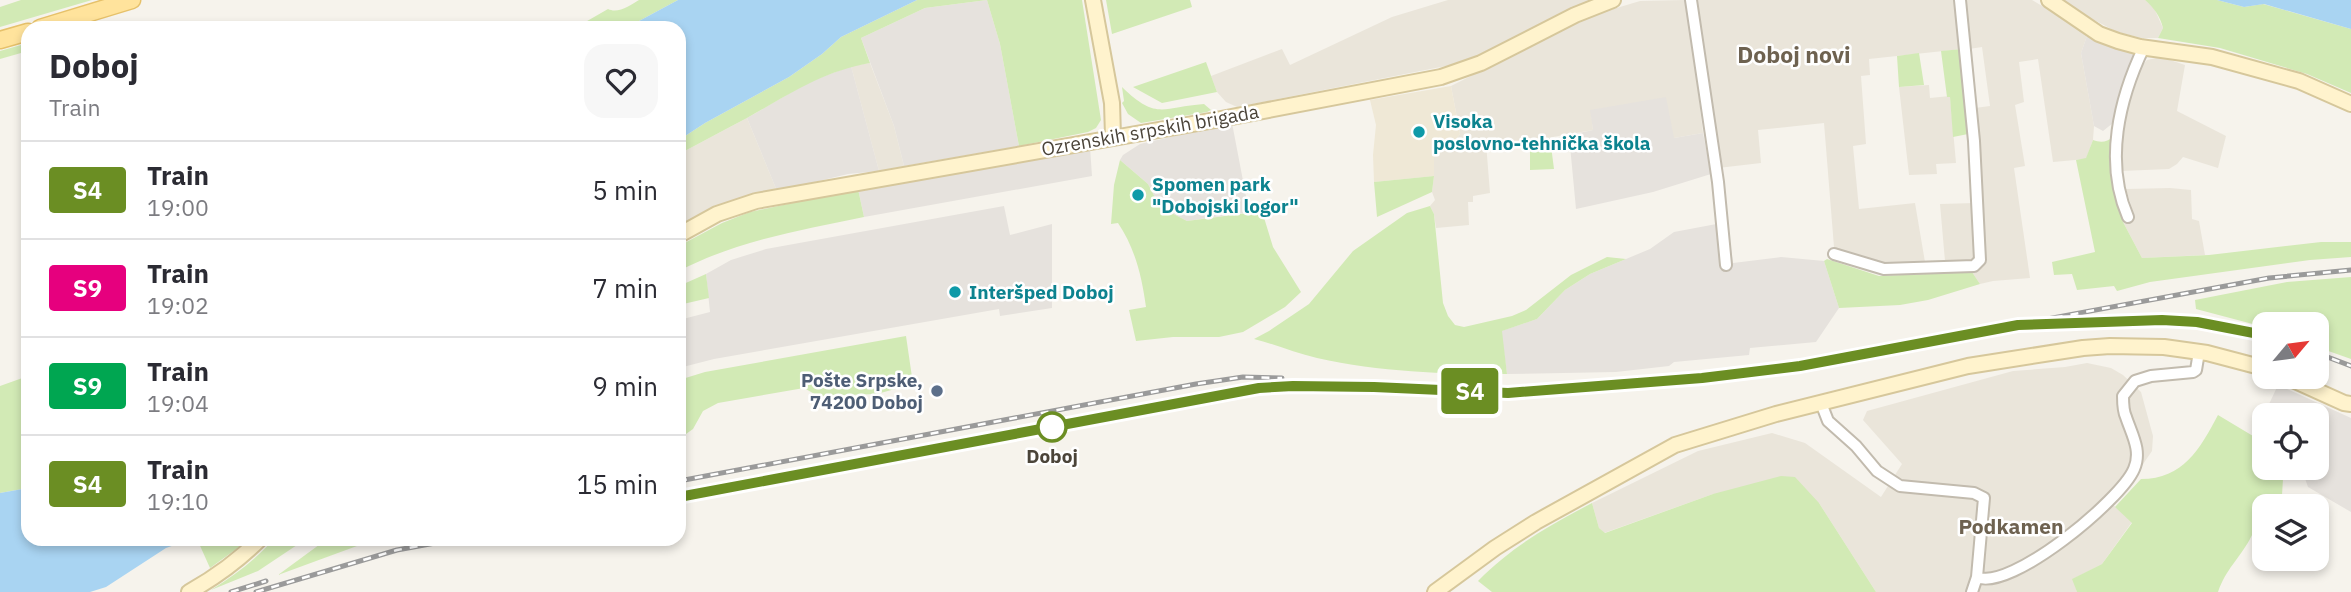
<!DOCTYPE html>
<meta charset="utf-8">
<style>
:root{--surface:#fff;--page:#f7f7f7;--text:#2b2b33;--muted:#7c7c81;--line:#e1e1e2}
body{margin:0;font-family:"IBM Plex Sans",sans-serif;background:var(--page);color:var(--text);height:100vh;display:flex;flex-direction:column;font-size:26px;white-space:nowrap}
*{box-sizing:border-box;margin:0}
p{font-size:23px;color:var(--muted)}
.icon{flex:none;width:38px;height:38px;fill:none;stroke:currentColor;stroke-width:2;stroke-linecap:round;stroke-linejoin:round}
.map{position:relative;flex:1;overflow:hidden}
.sheet{position:absolute;left:21px;top:21px;width:665px;height:525px;display:flex;flex-direction:column;background:var(--surface);border-radius:21px;box-shadow:0 4px 10px #0003}
.sheet>*{flex:none}
.badge{padding:0 14px;border-radius:5px;font-size:24px;line-height:46px}
.needle{width:46px;rotate:61deg}
.tools{position:absolute;left:2252px;top:312px;display:grid;gap:14px}
.tools a{display:grid;place-items:center;width:77px;height:77px;border-radius:14px;background:var(--surface);box-shadow:0 4px 10px #0003;font-size:35px}
.map>.badge{position:absolute;translate:-50% -50%;box-shadow:0 0 0 4px #fff}
.round{display:grid;place-items:center;flex:none;width:74px;height:74px;border-radius:21px;background:var(--page)}
.head{display:flex;align-items:center;justify-content:space-between;height:119px;padding:0 28px}
h1{font-size:33px;font-weight:700;line-height:52px}
ul{padding:0;list-style:none}
li{display:flex;align-items:center;gap:21px;height:98px;padding:0 28px;border-top:2px solid var(--line)}
li div{flex:1}
li b{display:block;font-size:26px}
li em{font-style:normal}
li .badge{min-width:77px;font-weight:700;text-align:center}
.map>svg:first-child{display:block}
.residential{fill:#eae5da}
.industrial{fill:#e6e2dd}
.education{fill:#efe8d6}
.green{fill:#d2eab5}
.water{fill:#a9d4f2}
.lines{fill:none;stroke-linecap:round;stroke-linejoin:round}
.street-casing{stroke:#c2bbae;stroke-width:14}
.secondary-casing{stroke:#d6c79b;stroke-width:18}
.primary-casing{stroke:#e6c16a;stroke-width:19}
.street{stroke:#fff;stroke-width:10}
.secondary{stroke:#fff3cd;stroke-width:14}
.primary{stroke:#ffe39c;stroke-width:16}
.rail-casing{stroke:#9a9a9a;stroke-width:5}
.rail{stroke:#fff;stroke-width:2.5;stroke-dasharray:8;stroke-linecap:butt}
.line-casing{stroke:#fff;stroke-width:16}
.line{stroke:#6b8e23;stroke-width:10}
.culture-dot{fill:#0f9aa8;stroke:#fff;stroke-width:2.5}
.service-dot{fill:#5c6f8a;stroke:#fff;stroke-width:2.5}
.stop-dot{fill:#fff;stroke:#6b8e23;stroke-width:3.5}
.labels{text-anchor:middle;stroke-width:5;stroke-linejoin:round;paint-order:stroke}
.culture-label{font-size:19px;font-weight:bold;fill:#0d838f;stroke:#fff;text-anchor:start}
.street-label{font-size:19px;fill:#4b4439;stroke:#fff}
.service-label{font-size:19px;font-weight:bold;fill:#4e5e75;stroke:#fff;text-anchor:end}
.stop-label{font-size:19px;font-weight:bold;fill:#4b4439;stroke:#fff}
.neighbourhood-label{font-size:21px;font-weight:bold;fill:#6e6250;stroke:#fff}
.quarter-label{font-size:23px;font-weight:bold;fill:#6e6250;stroke:#fff}
</style>
<div class="map">
<svg width="2351" height="592" viewBox="0 0 2351 592">
<rect width="100%" height="100%" fill="#f6f3ec"/>
<!-- residential -->
<path class="residential" d="M1448,0H1596L1557,16L1480,57L1456,64L1237,107L1226,102L1217,92L1211,76L1282,49L1290,65L1392,17Z
M1685,0L1688,6L1703,133L1674,138L1591,110L1593,130L1530,141L1486,143L1490,193L1473,196V202H1468L1469,225L1436,228L1434,214L1430,206L1435,200L1432,192L1434,176V149L1455,141L1460,134L1451,86L1590,16L1640,1Z
M1696,0H1956L1962,49L1869,59L1870,75L1861,76L1866,144L1853,146L1859,209L1915,203L1925,262L1884,265L1838,252L1834,247L1824,123L1758,130L1761,163L1718,168Z
M1962,0H2032L2088,33L2081,53L2094,126L2093,140L2086,159L2053,162L2038,59L2019,62L2024,102L2015,105L2025,166L2014,168L2030,278L1993,281L1980,284L1972,272L1979,270L1983,265L1986,251L1975,108L1990,106L1982,47L1969,49Z
M2064,0H2145L2154,8L2163,28L2158,38H2142L2117,32L2083,14Z
M2161,57L2185,65L2177,111L2226,136L2218,168L2183,157L2177,164L2169,169L2121,171V137L2124,109L2138,70L2147,60Z
M870,63L894,126L904,166L879,171L851,66Z
M1929,85L1930,98L1950,96L1956,163L1936,164L1937,174L1909,175L1899,87Z
M747,118L777,191L679,228V154Z
M2170,188L2191,190L2192,219L2199,221L2205,255L2142,258L2123,222L2135,218L2126,189Z
M1975,203L1978,256L1973,262L1945,261L1940,204Z
M2087,363L2111,368L2123,375L2141,392L2153,436L2152,451L2139,470L2109,501L2132,522L2102,564L2073,579L2077,592H1876L1819,503L1713,494L1604,533L1599,528L1592,503L1698,451L1772,433L1805,443L1881,497L1902,464L1863,420L1867,411L2013,371L2065,367Z"/>
<!-- industrial -->
<path class="industrial" d="M987,0L1000,44L1019,146L904,166L894,126L861,38L925,8Z
M2088,33L2116,48L2135,52L2113,123L2103,131L2094,126L2081,53Z
M851,66L879,171L848,174L777,191L747,118L809,82Z
M1666,97L1674,138L1703,133L1711,174L1653,192L1576,209L1569,135L1593,130L1590,110Z
M1232,123L1249,212L1187,221L1160,207L1148,184L1120,160L1123,155L1140,144Z
M1090,147L1092,176L864,217L858,189Z
M1004,206L1010,235L1052,224V308L1000,316L999,309L714,359L679,368V320L710,312L706,274L731,260L766,249Z
M1727,222L1733,263L1781,257L1824,261L1839,308L1816,342L1750,348L1749,355L1674,362L1669,366L1616,372L1507,374L1501,331L1537,319L1565,290L1590,274L1650,249L1674,232Z
M2278,385L2351,418V512L2308,487L2301,467H2317V415H2264V422L2262,419Z"/>
<!-- education -->
<path class="education" d="M1451,86L1460,134L1455,141L1434,149V176L1374,182L1373,155L1376,125L1370,100Z"/>
<!-- green -->
<path class="green" d="M21,0H92L0,27V7Z
M639,0H678L626,28H575L608,9C618,14 631,5 639,0Z
M917,0H1082L1101,120L1096,128L1088,132L1019,146L1000,44L987,0L925,8L861,38L870,63C823,71 788,95 747,118C724,130 702,142 679,154V140L705,123L789,77L822,54L841,37Z
M1106,0H1190L1192,7L1112,34Z
M2145,0H2217L2244,7L2263,4L2351,29V93L2307,74L2220,48L2158,38L2163,28C2160,16 2154,8 2145,0Z
M28,43V51L0,59V51Z
M1962,49L1968,134L1953,137L1950,97H1947L1941,51Z
M1919,53L1924,85L1899,87L1897,56Z
M1206,62L1217,92L1162,103L1133,87Z
M1122,87C1157,121 1162,107 1204,104L1211,110L1207,112L1141,123L1128,114L1122,103L1124,101Z
M2113,137L2117,196L2123,222L2142,258L2209,255L2321,242H2351V257L2310,260L2150,282L2117,291L2114,286L2077,290L2072,274L2054,275L2052,262L2095,252L2076,160L2086,158L2093,140C2101,143 2107,142 2113,137Z
M1550,138L1554,169L1530,170V141Z
M1120,160L1148,184L1160,207L1187,221L1262,211L1273,247L1301,292L1285,307L1243,332L1219,337H1173L1136,341L1129,310L1146,307C1142,277 1135,248 1118,223L1111,224L1114,185Z
M1434,176L1432,192L1377,217L1374,182Z
M858,189L864,217C801,230 736,241 679,271V246L722,223L750,212Z
M1430,206L1434,214L1443,303L1448,316L1455,325L1464,327L1512,316L1526,310L1571,275L1607,257L1626,259L1590,274L1565,290L1537,319L1502,331L1507,374C1442,374 1380,372 1317,358C1295,353 1275,344 1254,339L1269,331L1309,304L1353,251L1407,213Z
M1827,259L1879,276L1972,272L1980,284L1928,300L1900,305L1839,308L1824,261Z
M706,274L709,298L679,305V286Z
M2351,277V359L2317,347V324H2264V327L2196,309L2195,300L2287,282Z
M906,336L913,384L877,394L818,396L804,388L718,403L703,411L693,429L679,439V380L705,372Z
M28,376V488L0,493V386Z
M2218,415L2253,436L2264,446V467H2280L2283,479L2282,495L2269,506H2264V509C2255,517 2256,529 2250,539C2239,559 2226,569 2218,592H2077L2072,579L2102,564L2132,523L2115,507L2141,479C2183,479 2200,449 2218,415Z
M1781,476L1795,477L1819,503L1876,592H1492L1478,581C1514,545 1547,527 1592,503L1599,528L1605,533L1713,494Z
M197,539H250L210,568Z
M274,539H306L258,571L211,590C235,575 255,560 274,539Z
M327,539H376L278,575Z"/>
<!-- water -->
<path class="water" d="M678,0H917L841,37L822,54L789,77L705,123L679,140V28H626Z
M2217,0H2351V29L2264,4L2244,7Z
M28,488V539H186L183,542L166,548L106,587L90,592H0V493Z"/>
<g class="lines">
<!-- street casing -->
<g class="street-casing">
<path id="street" d="M1691,0L1718,182L1726,265
M2128,217C2104,162 2119,99 2144,47
M1834,254L1884,269L1974,266L1980,260L1974,141L1960,0
M1821,403L1828,421L1856,446L1877,471L1900,486L1974,493L1984,498L1977,577C2010,592 2121,500 2134,469C2142,451 2132,435 2126,417C2123,411 2123,403 2123,396L2135,381L2151,376L2193,372L2196,370L2199,352
M1972,592L1977,577"/>
</g>
<!-- secondary casing -->
<g class="secondary-casing">
<path id="secondary" d="M1093,0L1112,103L1113,136
M2049,0L2099,34L2118,41L2140,47L2212,57L2299,81L2351,104
M679,235L717,214L756,201L1221,119L1441,77L1481,63L1575,15L1613,0
M2284,376L2344,403L2351,404
M189,592C216,577 238,561 260,539
M1435,592L1495,548L1536,522L1675,445L1776,414L1968,366L2083,348L2110,346L2164,347L2207,353L2264,368"/>
</g>
<!-- primary casing -->
<g class="primary-casing">
<path id="primary" d="M40,28L132,0
M0,40L28,32"/>
</g>
<!-- street -->
<use href="#street" class="street"/>
<!-- secondary -->
<use href="#secondary" class="secondary"/>
<!-- primary -->
<use href="#primary" class="primary"/>
<!-- rail casing -->
<g class="rail-casing">
<path id="rail" d="M2063,323L2162,320L2198,322L2264,335
M2317,353L2351,366
M679,481L1196,384L1243,377L1282,378
M679,497L1259,388L1293,386L1374,387L1508,393L1749,374L2269,278L2351,270
M231,592L266,581
M256,592L397,550L457,539"/>
</g>
<!-- rail -->
<use href="#rail" class="rail"/>
</g>
<g class="lines">
<!-- line casing -->
<g class="line-casing">
<path id="line" d="M679,497L1259,388L1293,386L1374,387L1508,393L1702,378L1800,366L2018,325L2162,320L2197,322L2264,335"/>
</g>
<!-- line -->
<use href="#line" class="line"/>
</g>
<!-- markers -->
<g class="culture-dot">
<circle cx="1419" cy="132" r="7"/>
<circle cx="1138" cy="195" r="7"/>
<circle cx="955" cy="292" r="7"/>
</g>
<circle class="service-dot" cx="937" cy="391" r="7"/>
<circle class="stop-dot" cx="1052" cy="427" r="14"/>
<g class="labels">
<!-- culture labels -->
<g class="culture-label">
<text x="1433" y="128">Visoka<tspan x="1433" dy="22">poslovno-tehnička škola</tspan></text>
<text x="1152" y="191">Spomen park<tspan x="1152" dy="22">"Dobojski logor"</tspan></text>
<text x="969" y="299">Interšped Doboj</text>
</g>
<!-- street labels -->
<g class="street-label">
<text transform="translate(1150 130) rotate(-10)" y="7">Ozrenskih srpskih brigada</text>
</g>
<!-- service labels -->
<g class="service-label">
<text x="923" y="387">Pošte Srpske,<tspan x="923" dy="22">74200 Doboj</tspan></text>
</g>
<!-- stop labels -->
<g class="stop-label">
<text x="1052" y="463">Doboj</text>
</g>
<!-- neighbourhood labels -->
<g class="neighbourhood-label">
<text x="2011" y="534">Podkamen</text>
</g>
<!-- quarter labels -->
<g class="quarter-label">
<text x="1794" y="63">Doboj novi</text>
</g>
</g>
</svg>
<div class="tools">
<a><svg class="needle" viewBox="-14 -14 28 28"><path d="M0-13l5 13h-10z" fill="#e53935"/><path d="M0 13l5-13h-10z" fill="#7c7c81"/></svg></a>
<a><svg class="icon" aria-label="locate" viewBox="0 0 24 24"><circle cx="12" cy="12" r="6"/><path d="M12 2v4M12 18v4M2 12h4M18 12h4"/></svg></a>
<a><svg class="icon" aria-label="layers" viewBox="0 0 24 24"><path d="M12 4l9 5-9 5-9-5zM3 14l9 5 9-5"/></svg></a>
</div>
<b class="badge" style="left:1470px;top:391px;background:#6b8e23;color:#fff">S4</b>
<section class="sheet">
<div class="head"><div><h1>Doboj</h1><p>Train</p></div><a class="round"><svg class="icon" aria-label="heart" viewBox="0 0 24 24"><path d="M12 20l-8-8c-3-5 5-10 8-4 3-6 11-1 8 4z"/></svg></a></div>
<ul>
<li><span class="badge" style="background:#6b8e23;color:#fff">S4</span><div><b>Train</b><p>19:00</p></div><em>5 min</em></li>
<li><span class="badge" style="background:#e6007e;color:#fff">S9</span><div><b>Train</b><p>19:02</p></div><em>7 min</em></li>
<li><span class="badge" style="background:#00a651;color:#fff">S9</span><div><b>Train</b><p>19:04</p></div><em>9 min</em></li>
<li><span class="badge" style="background:#6b8e23;color:#fff">S4</span><div><b>Train</b><p>19:10</p></div><em>15 min</em></li>
</ul>
</section>
</div>
